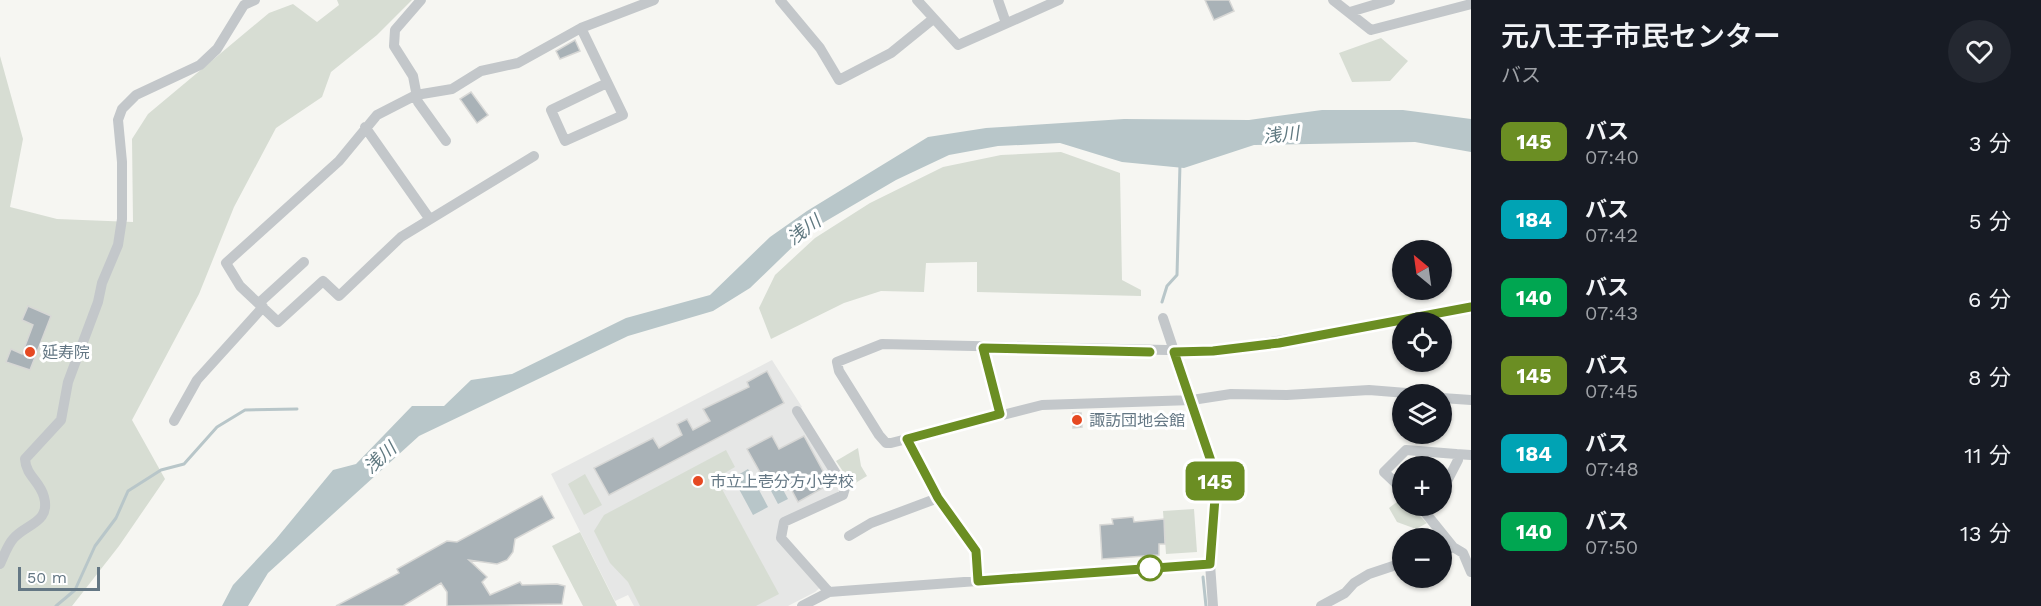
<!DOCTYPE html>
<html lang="ja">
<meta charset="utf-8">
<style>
:root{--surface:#171b24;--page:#242831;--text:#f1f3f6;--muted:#9ea1a6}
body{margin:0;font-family:"Work Sans","Noto Sans JP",sans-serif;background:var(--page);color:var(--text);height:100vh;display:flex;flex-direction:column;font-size:22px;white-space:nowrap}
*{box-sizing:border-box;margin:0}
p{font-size:20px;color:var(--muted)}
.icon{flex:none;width:33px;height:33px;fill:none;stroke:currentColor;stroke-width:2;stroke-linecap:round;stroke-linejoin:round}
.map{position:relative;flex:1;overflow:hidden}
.side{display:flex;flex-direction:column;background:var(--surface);width:570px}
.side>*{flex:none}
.badge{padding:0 12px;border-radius:9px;font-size:21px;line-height:39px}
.needle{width:39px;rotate:331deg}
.fabs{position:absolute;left:1392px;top:240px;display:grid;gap:12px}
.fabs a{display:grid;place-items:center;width:60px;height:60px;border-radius:50%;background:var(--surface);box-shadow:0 2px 4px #0004;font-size:30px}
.scale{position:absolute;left:18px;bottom:15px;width:82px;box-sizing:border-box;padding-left:6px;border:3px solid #647784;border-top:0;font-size:16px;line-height:21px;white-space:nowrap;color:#647784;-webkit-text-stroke:4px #fff;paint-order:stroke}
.map>.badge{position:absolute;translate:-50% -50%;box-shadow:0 0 0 3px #fff}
.round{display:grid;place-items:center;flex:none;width:63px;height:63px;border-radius:32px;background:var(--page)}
.summary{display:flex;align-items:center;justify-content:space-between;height:102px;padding:0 30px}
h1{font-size:28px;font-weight:600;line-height:45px}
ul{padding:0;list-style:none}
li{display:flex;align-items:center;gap:18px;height:78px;padding:0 30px}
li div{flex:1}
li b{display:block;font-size:22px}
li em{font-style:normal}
li .badge{min-width:66px;font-weight:700;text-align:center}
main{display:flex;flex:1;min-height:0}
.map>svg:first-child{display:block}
.built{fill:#e6e7e6}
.green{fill:#d7ddd3}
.water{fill:#b8c6c9}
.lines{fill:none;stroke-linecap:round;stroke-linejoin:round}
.stream{stroke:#b8c6c9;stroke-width:3}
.building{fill:#a9b2b7;stroke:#d7d7d5;stroke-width:1.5}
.minor{stroke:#c3c7ca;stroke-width:10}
.line-casing{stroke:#fff;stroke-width:14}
.line{stroke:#6b8e23;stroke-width:9}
.poi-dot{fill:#e64922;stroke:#fff;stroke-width:2}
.stop-dot{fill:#fff;stroke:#6b8e23;stroke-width:3}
.labels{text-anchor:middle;stroke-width:6;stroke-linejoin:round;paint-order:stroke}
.poi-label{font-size:16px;fill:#647784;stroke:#fff;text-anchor:start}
.water-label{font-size:18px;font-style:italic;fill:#607981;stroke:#fff}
</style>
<main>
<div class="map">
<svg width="1471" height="606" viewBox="0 0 1471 606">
<rect width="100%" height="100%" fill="#f6f6f2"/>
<!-- built -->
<path class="built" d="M772,360L802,407L797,410L845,488L784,522L780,533L823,585L815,592L788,606H634L628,595L615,601L551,474Z"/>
<!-- green -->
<path class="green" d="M337,0H412L377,35L331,72L322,97L276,128L234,207L199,294L132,420L165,479L119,546L72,606H0V56L23,139L10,207L57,219L133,222L132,139L148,114L269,13L293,4L317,22L339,5Z
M1381,38L1408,61L1390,81L1352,82L1339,53Z
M1061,152L1120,173L1122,280L1141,290V296L977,292V262L926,263L924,292L881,291L844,303L771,339L759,308L775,275L815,238L870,203L943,167L1001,155Z
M858,448L861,466L867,476L852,485L836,461Z
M726,450L735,467L716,478L779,594L756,606H640L628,582L610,563L594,531L604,515Z
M585,474L602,505L584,515L568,484Z
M1402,498V506H1410L1427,523L1416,529L1397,522L1389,508Z
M1194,509L1197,552L1166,554L1163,511Z
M580,532L617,606H583L552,546Z"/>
<!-- water -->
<path class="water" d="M1322,110H1403L1471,119V152L1415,142L1254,145L1184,168L1122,162L1060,143L998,146L949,155L896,180L809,231L750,288L713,311L628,336L419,436L268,573L248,606H222L233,585L276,539L333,470L356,464L412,406H444L471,380L512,374L626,318L710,295L770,237L807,211L928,137L986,128L1124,119L1249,120Z
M748,469L768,507L753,515L733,478Z
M780,484L788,499L778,504L770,489Z"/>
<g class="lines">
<!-- stream -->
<path class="stream" d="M1162,302L1167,286L1177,275L1180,164
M1203,577L1206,606
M56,606L75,590L95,546L116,518L128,491L161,470L184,464L217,427L245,410L297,409"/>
</g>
<!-- building -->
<path class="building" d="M1205,0H1229L1234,11L1214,20Z
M575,40L580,51L560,59L556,51Z
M471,92L488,115L477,123L460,99Z
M28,306L51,316L30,370L6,362L11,349L22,354L33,325L22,320Z
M767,371L784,403L609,495L594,468L653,438L659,448L682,435L677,424L687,419L693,430L710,421L703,409L749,387L747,382Z
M1073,413H1081L1082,427L1073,428Z
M772,436L779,449L804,436L830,484L798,502L783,474L766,483L747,449Z
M542,496L554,518L515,539L513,552L507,560L497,564L469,560L487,577L482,582L490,595L520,582L522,585L557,584L565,586L562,604L447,606V592L441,583L403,606H336L399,573L397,569L447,541L457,542Z
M1133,517L1134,522L1164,519L1165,544H1159V555L1102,559L1100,525L1113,524L1112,519Z"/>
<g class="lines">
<!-- minor -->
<path class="minor" d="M421,0L395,30L394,46L413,76L418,102L446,141
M780,0L820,48L839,80L891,53L933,19
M917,0L958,45L1059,0
M998,0L1006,23
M1333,0L1371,30L1471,4
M1350,12L1390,0
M581,28L623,115L565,141L551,110L607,83
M365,127L429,218
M534,156L401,237L339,296L323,281L278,322L240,286L226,263L339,161L377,115L416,95L452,89L481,71L518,63L581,28L654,0
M259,303L304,262
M1163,318L1214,470L1215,498L1210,564L1213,606
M983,348L1000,414
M1419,394L1369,390L1287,395L1231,394L1192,400L1042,405L891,443H886L879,435L839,371L837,362L882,344L1213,351L1399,322L1471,307
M1442,398L1471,400
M797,411L845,488L843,495L784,522L781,538L829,592
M174,421L197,380L263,307
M907,439L938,498L977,551L978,581
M1456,454L1471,455
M1402,489L1384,472L1406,450L1456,454L1458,460L1442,491
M1420,506L1453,547
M849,536L871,523L938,498
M1442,551L1453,547L1463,553L1471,572
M0,564C4,556 7,546 13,539C25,524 51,523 44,497C40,481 26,476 25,459L61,420L68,382L98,302L102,283L118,245L122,219V162L118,120L122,109L136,95L200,65L217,49L244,5L255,0
M802,606L829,592L1210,564
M1321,606L1345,593L1354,583L1369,574L1402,563"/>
</g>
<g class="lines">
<!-- line casing -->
<g class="line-casing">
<path id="line" d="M1150,352L983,348L1000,414L907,439L938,498L976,551L978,581L1210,564L1215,498L1214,470L1174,352L1213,351L1279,343L1471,307"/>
</g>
<!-- line -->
<use href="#line" class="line"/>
</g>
<!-- markers -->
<g class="poi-dot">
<circle cx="30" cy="352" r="6"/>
<circle cx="1077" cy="420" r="6"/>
<circle cx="698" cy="481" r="6"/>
</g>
<circle class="stop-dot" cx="1150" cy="568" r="12"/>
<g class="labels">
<!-- poi labels -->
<g class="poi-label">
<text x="42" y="358">延寿院</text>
<text x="1089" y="426">諏訪団地会館</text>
<text x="710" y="487">市立上壱分方小学校</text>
</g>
<!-- water labels -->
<g class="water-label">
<text transform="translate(1281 135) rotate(-6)" y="6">浅川</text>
<text transform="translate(804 230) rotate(-36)" y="6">浅川</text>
<text transform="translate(380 458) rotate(-42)" y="6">浅川</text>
</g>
</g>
</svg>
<div class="fabs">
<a><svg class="needle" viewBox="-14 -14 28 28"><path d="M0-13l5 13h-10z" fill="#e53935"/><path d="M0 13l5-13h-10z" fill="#9ea1a6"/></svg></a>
<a><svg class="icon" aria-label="locate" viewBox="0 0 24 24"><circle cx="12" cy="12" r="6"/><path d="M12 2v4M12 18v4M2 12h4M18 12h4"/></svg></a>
<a><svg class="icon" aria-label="layers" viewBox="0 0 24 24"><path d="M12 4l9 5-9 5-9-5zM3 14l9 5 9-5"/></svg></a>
<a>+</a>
<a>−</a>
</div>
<div class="scale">50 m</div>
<b class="badge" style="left:1215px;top:481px;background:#6b8e23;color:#fff">145</b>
</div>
<section class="side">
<div class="summary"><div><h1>元八王子市民センター</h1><p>バス</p></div><a class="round"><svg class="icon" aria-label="heart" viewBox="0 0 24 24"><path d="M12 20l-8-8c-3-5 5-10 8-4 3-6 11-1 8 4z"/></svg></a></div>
<ul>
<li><span class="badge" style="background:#6b8e23;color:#fff">145</span><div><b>バス</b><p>07:40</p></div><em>3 分</em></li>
<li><span class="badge" style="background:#00a3b4;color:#fff">184</span><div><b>バス</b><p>07:42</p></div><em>5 分</em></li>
<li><span class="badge" style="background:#00a651;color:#fff">140</span><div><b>バス</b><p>07:43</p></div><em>6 分</em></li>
<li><span class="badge" style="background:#6b8e23;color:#fff">145</span><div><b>バス</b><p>07:45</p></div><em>8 分</em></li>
<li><span class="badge" style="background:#00a3b4;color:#fff">184</span><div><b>バス</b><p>07:48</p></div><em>11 分</em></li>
<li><span class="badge" style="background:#00a651;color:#fff">140</span><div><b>バス</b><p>07:50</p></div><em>13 分</em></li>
</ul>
</section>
</main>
